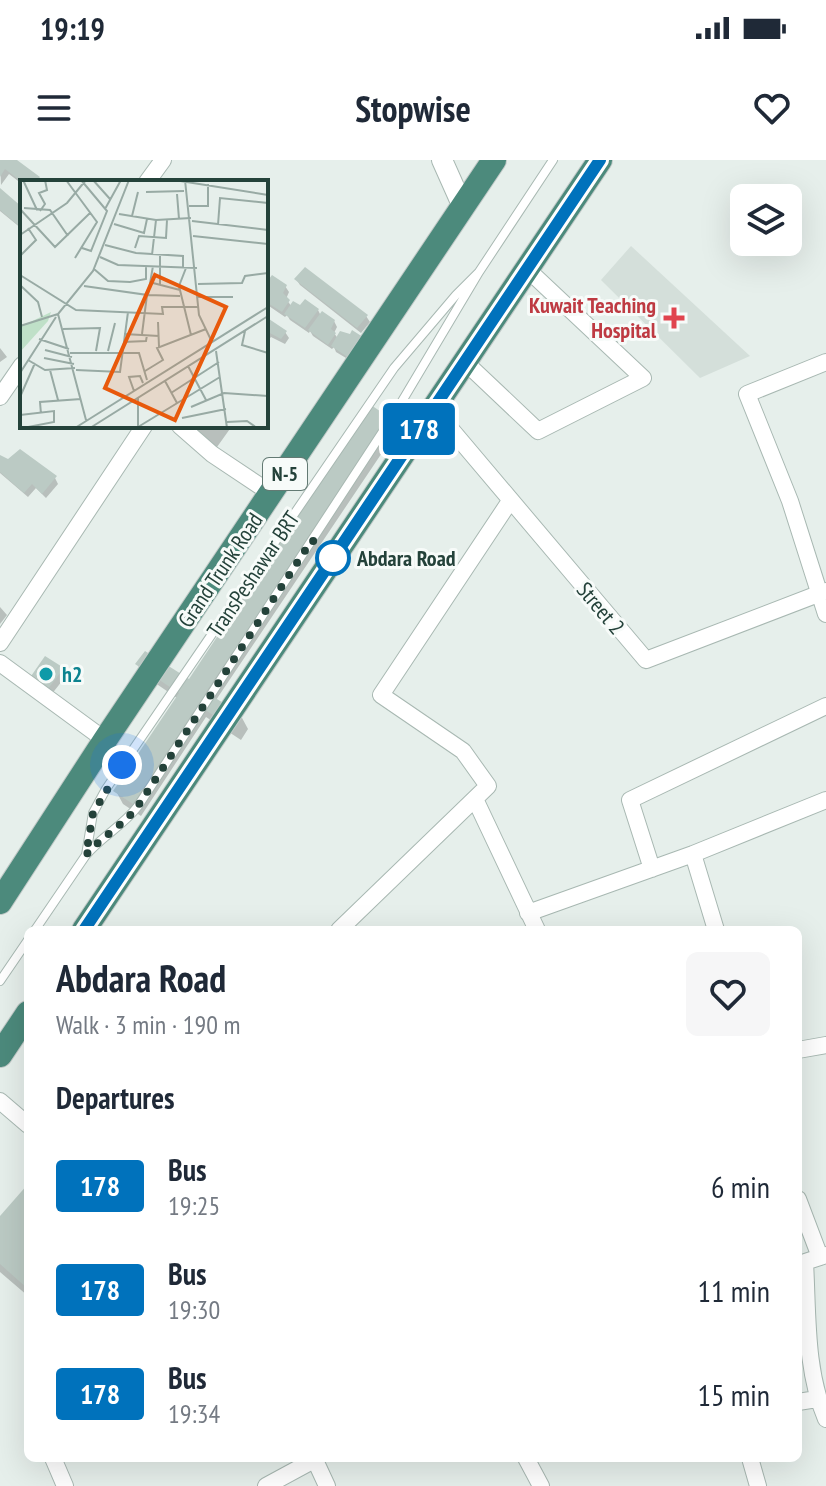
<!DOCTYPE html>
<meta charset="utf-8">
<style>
:root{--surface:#fff;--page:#f6f6f7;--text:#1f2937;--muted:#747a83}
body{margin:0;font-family:"PT Sans Narrow",sans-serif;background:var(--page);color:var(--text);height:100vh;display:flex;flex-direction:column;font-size:30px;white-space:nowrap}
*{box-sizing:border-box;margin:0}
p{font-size:26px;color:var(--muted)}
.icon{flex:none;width:44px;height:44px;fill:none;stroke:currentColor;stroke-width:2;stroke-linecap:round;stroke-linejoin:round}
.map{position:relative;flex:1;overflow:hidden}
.side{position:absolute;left:24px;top:766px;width:778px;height:536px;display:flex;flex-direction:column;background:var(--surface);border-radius:12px;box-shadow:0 8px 32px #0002}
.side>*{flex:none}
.badge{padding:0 16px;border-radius:6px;font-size:28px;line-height:52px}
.tools{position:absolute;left:730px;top:24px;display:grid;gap:16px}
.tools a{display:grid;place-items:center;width:72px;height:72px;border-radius:12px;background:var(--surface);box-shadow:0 8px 32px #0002;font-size:40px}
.you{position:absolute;width:40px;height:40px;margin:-20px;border:6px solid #fff;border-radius:50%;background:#1a73e8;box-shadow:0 0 0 12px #1a73e833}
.map>.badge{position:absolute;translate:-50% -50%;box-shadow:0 0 0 4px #fff}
h2{padding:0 32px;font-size:30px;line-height:72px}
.round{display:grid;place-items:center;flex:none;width:84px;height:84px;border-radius:12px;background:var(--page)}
.summary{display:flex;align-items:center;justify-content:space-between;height:136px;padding:0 32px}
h1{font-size:38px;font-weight:600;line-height:60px}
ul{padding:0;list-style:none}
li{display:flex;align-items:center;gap:24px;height:104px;padding:0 32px}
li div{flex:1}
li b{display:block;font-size:30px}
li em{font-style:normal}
li .badge{min-width:88px;font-weight:700;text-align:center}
.status{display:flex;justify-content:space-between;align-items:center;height:56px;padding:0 40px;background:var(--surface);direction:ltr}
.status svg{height:22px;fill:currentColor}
header{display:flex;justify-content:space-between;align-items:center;height:104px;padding:0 32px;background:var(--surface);font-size:36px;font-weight:600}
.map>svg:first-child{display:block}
.built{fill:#d4dfda}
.shadow{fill:#0003}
.building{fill:#bbcac4}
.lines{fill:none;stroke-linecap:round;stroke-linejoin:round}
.service-casing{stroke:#a8b8b2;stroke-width:10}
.minor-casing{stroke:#a8b8b2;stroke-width:18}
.tertiary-casing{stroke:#a8b8b2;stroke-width:22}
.trunk-casing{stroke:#c2cac8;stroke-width:26}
.service{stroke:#fff;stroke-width:8}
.minor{stroke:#fff;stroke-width:16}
.tertiary{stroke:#fff;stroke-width:20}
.trunk{stroke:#4c8a7c;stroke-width:24}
.line-casing{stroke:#fff;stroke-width:18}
.line{stroke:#0072bc;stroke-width:12}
.walk{stroke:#24423a;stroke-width:8;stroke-dasharray:0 14.4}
.health-dot{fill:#e0444e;stroke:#f7fbf9;stroke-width:3}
.stop-dot{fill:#fff;stroke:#0072bc;stroke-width:4}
.culture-dot{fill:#0f9aa8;stroke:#f7fbf9;stroke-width:3}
.labels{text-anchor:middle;stroke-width:6;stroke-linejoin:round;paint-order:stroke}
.shield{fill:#f7fbf9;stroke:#637a73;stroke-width:2}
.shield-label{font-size:20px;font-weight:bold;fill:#24423a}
.health-label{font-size:22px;font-weight:bold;fill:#be3a42;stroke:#f7fbf9;text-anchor:end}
.stop-label{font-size:22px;font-weight:bold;fill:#24423a;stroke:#f7fbf9;text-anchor:start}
.street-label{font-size:22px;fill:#24423a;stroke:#f7fbf9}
.culture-label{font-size:22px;font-weight:bold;fill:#0d838f;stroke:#f7fbf9;text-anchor:start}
.inset-road{fill:none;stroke:#98aaa4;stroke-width:2}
.view{fill:#e8590c;fill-opacity:0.15;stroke:#e8590c;stroke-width:4}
.inset-edge{fill:none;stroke:#24423a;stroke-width:4}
</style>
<div class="status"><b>19:19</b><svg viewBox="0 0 49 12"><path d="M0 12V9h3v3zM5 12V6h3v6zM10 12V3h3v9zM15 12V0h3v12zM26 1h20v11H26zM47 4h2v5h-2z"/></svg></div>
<header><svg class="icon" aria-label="menu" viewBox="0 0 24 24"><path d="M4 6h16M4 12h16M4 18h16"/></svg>Stopwise<svg class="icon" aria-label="heart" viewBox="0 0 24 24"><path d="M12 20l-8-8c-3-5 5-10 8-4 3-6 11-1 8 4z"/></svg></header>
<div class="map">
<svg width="826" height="1326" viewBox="0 0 826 1326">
<rect width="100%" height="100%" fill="#e6efeb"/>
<!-- built -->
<path class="built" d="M631,86L750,196L700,218L601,120Z"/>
<!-- shadow -->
<path class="shadow" d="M0,0H14L40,22L22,24L9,14L1,25Z
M0,31L22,50V69L0,51Z
M296,119L366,156L370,162L361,173L300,125Z
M266,126H285L289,132L286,139L292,147L318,150L321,156L334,161L337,167L334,173L356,204L336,192L334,187L332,189L313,176L310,171L309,173L290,160L287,155L285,157L266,144Z
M266,160L285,172L289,178L285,184L271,177L266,183Z
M0,188L7,197L0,202Z
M388,260L396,272L216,540L241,556L248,569L241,580L206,557L141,656L123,644L116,631L177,538L145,516L137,504L190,522Z
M179,266H232L212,294Z
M0,297L55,318L58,324L46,338L36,328L28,337L0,313Z
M0,447L7,455L0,464Z
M63,510L66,516L51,535L31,519Z
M28,1027V1136L0,1112V1059Z"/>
<!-- building -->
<path class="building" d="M0,0H17L40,17L36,22H22L5,9L0,17Z
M0,28L22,47V61L18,65L0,50Z
M305,107L368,155L357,168L294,119Z
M272,115L287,125L283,133L290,140L282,152L266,142V123Z
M305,139L319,149L305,168L284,154L293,141L300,145Z
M322,151L335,160L331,169L336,173L328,185L308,170Z
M266,157L287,171L281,179L266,171Z
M352,170L366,179L352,200L331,186L340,171L350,174Z
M371,245L390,258L206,532L242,555L234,569L198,545L133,644L113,631L179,533L135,504L145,491L189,519Z
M20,289L57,316L42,334L32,324L24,333L0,312V295L8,299Z
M45,496L64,508L47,530L29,519Z
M28,1024V1129L0,1104V1056Z"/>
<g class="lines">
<!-- service casing -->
<g class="service-casing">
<path id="service" d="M479,112L456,135L394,208L106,629L93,653L86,695C102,676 123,666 138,646L395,253L479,112L553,0
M35,770L86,695
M0,821L28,780"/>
</g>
<!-- minor casing -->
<g class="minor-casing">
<path id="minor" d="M147,22L163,0
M464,201L538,271L643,218L526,108
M826,202L747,234L790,341L826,454
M0,237L22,205
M433,248L646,500L826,431
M180,266L212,294L272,334
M0,483L144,266
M0,503L105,580
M475,639L537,770
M693,694L716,770
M652,709L630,640L826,546
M528,753L693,694L826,640
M339,770L488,626L463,591L381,535L510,341
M798,890L826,885
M0,941L28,965
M798,1039L820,1097
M826,1095L805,1102C808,1154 805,1210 826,1259
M798,1242L817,1239
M53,1298L65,1326
M314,1298L327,1326
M526,1298L541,1326
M750,1298L758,1326
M266,1326L314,1300"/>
</g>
<!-- tertiary casing -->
<g class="tertiary-casing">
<path id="tertiary" d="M442,0L463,47"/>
</g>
<!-- trunk casing -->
<g class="trunk-casing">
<path id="trunk" d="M0,742L105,580L494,0
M84,770L600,0
M0,895L28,853"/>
</g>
<!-- service -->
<use href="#service" class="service"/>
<!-- minor -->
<use href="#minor" class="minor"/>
<!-- tertiary -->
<use href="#tertiary" class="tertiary"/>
<!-- trunk -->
<use href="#trunk" class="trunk"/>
</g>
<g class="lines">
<!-- line casing -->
<g class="line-casing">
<path id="line" d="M84,770L600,0"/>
</g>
<!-- line -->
<use href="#line" class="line"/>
<!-- walk -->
<path class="walk" d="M122,605L93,653L86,695C102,676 123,666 138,646L312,380L333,398"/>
</g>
<!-- markers -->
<path class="health-dot" d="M670 146h8v8h8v8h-8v8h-8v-8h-8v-8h8z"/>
<circle class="stop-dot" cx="333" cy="398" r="16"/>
<circle class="culture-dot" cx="46" cy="514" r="8"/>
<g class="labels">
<!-- shield labels -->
<rect class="shield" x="263" y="298" width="44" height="32" rx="6"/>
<g class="shield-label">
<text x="285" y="321">N-5</text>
</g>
<!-- health labels -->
<g class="health-label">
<text x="656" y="153">Kuwait Teaching<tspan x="656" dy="25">Hospital</tspan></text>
</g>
<!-- stop labels -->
<g class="stop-label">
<text x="357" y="406">Abdara Road</text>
</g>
<!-- street labels -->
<g class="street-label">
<text transform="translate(220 410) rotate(-56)" y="8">Grand Trunk Road</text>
<text transform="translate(253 414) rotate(-56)" y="8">TransPeshawar BRT</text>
<text transform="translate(601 448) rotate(50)" y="8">Street 2</text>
</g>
<!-- culture labels -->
<g class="culture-label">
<text x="62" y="522">h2</text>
</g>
</g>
<!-- overview -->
<g transform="translate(20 20)">
<rect width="248" height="248" fill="#e6efeb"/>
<path d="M31,132L28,141L0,172V147Z" fill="#bfe0c8"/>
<path class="inset-road" d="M3,0L17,30M46,0L77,42L55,78M61,0L87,31L71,71L62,68M73,0L90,19M154,0L248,15M165,0L179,135L192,162M126,12L164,11M157,14L159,39M169,26H188V4M4,28L30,30L48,56M0,29L35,67L70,33M85,29L101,0M20,31L25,24L19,13L27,10L25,0M99,34L136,40L171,38M112,36L118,12M172,41L248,50M94,44L124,53L127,39M198,45L200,18L248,23M0,55L47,23L66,0M173,56L248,64M85,65L116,73L163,76V87M115,68L119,56L146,58L147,40M132,75L136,40M0,76L16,60L8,48M80,77L98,85L177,88M166,88L159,106L171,155M74,89L88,101L110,102L126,99V87M0,95L56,130L143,134L142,127H178M133,103L160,110M178,104L222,103L225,96L248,93M0,105L18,122L22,137M140,105V76M64,106L128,115L133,86M128,115L160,116M178,117H213M138,142L139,167M0,146L38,134M43,149L80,148L76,171M225,151L222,165L248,173M104,154L139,156M122,154L127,115M19,159L49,169M103,162L126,161L127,155M25,170L52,177M88,171L95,143M196,171L207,248M50,173H119L127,200M24,178L54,184M8,180L25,190L55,188M168,186L186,220M30,190L38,220M56,190L100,192L108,132M125,191L143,180L137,168L186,149M0,193L36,137M145,201L157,223M114,211L109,197L120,196L123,203M151,213L199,182M0,217L15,183M118,218V248M171,227L204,213L248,216M21,234L20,222L61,219M0,235L34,231V242L3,248M162,238L206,229M66,240L38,134L73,91L109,0M207,242L227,241L237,248M118,247L200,197M55,248L248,127M70,248L248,136"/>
<path class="view" d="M135,95L206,127L155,240L85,208Z"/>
<rect width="248" height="248" class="inset-edge"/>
</g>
</svg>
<div class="tools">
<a><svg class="icon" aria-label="layers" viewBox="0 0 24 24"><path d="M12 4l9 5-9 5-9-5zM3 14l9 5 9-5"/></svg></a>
</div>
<div class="you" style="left:122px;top:605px"></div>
<b class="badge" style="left:419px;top:269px;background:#0072bc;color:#fff">178</b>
<section class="side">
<div class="summary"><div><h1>Abdara Road</h1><p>Walk · 3 min · 190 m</p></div><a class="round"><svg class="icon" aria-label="heart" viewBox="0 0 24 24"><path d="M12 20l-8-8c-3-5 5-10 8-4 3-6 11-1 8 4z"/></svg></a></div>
<h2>Departures</h2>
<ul>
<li><span class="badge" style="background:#0072bc;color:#fff">178</span><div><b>Bus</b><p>19:25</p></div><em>6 min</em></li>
<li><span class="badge" style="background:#0072bc;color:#fff">178</span><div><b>Bus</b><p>19:30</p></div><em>11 min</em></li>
<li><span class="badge" style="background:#0072bc;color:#fff">178</span><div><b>Bus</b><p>19:34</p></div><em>15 min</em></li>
</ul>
</section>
</div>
